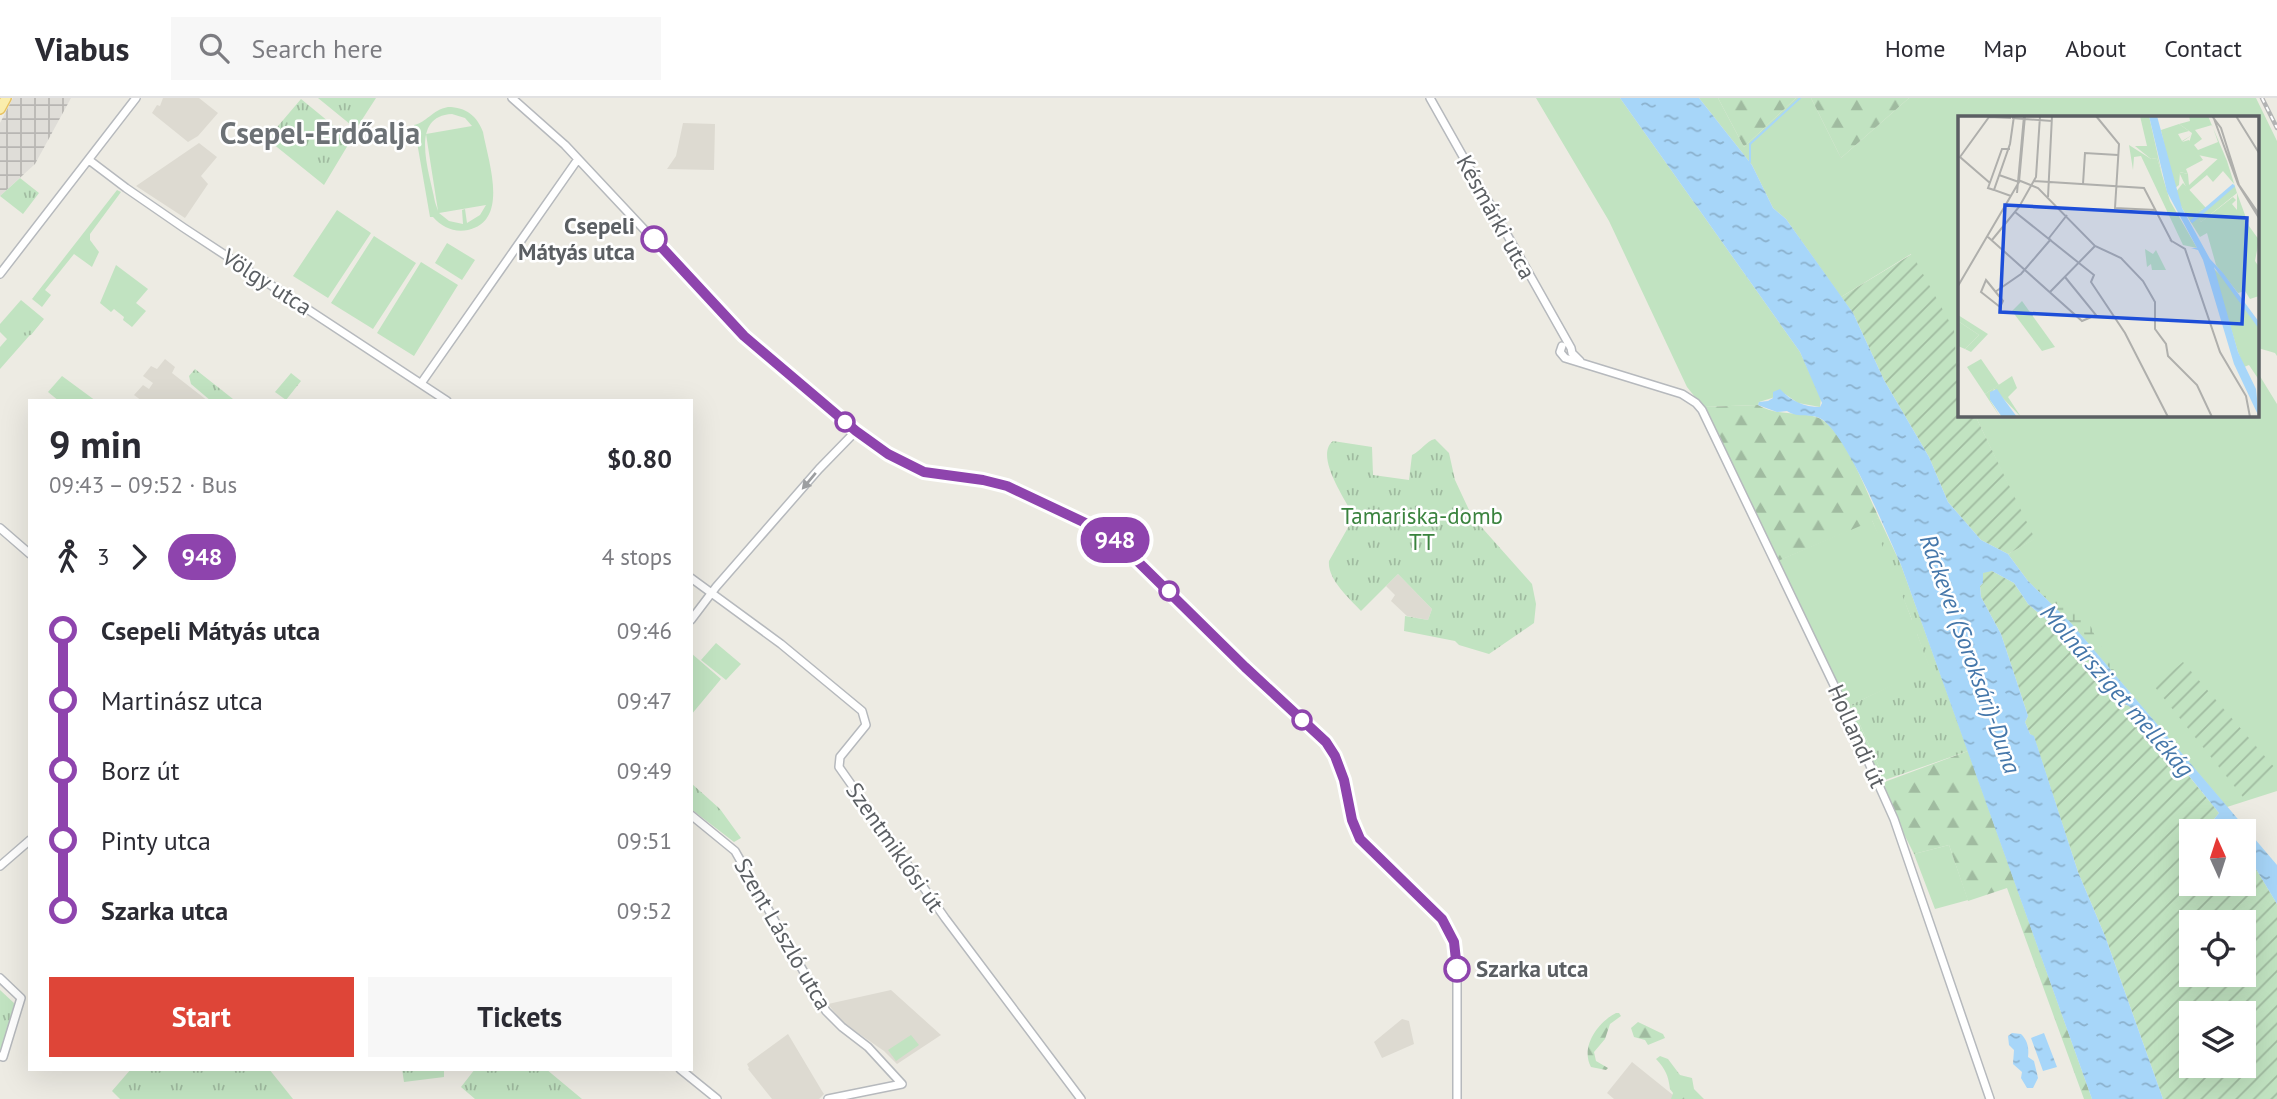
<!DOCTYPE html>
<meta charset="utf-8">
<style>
:root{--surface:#fff;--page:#f7f7f7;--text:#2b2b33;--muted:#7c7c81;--line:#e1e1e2;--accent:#de4538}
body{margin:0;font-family:"PT Sans",sans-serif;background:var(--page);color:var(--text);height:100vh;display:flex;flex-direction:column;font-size:26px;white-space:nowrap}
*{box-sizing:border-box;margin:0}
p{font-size:23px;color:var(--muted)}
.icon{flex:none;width:38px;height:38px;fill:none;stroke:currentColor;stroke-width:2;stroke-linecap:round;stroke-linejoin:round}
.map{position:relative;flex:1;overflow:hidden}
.drawer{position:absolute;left:28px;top:301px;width:665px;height:672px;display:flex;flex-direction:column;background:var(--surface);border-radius:0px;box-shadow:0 7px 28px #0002}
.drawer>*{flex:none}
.badge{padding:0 14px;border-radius:23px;font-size:24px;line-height:46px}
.needle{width:46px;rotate:357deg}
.buttons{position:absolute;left:2179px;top:721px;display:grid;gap:14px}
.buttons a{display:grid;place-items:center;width:77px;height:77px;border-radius:0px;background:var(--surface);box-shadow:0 7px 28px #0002;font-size:35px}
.map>.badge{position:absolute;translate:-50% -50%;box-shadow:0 0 0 4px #fff}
.legs{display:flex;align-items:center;gap:10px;height:77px;padding:0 21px;font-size:23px}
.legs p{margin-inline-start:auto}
.overview{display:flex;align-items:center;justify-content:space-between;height:119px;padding:0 21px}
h1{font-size:38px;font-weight:800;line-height:52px}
.cta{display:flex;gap:14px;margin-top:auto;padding:14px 21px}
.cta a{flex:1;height:80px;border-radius:0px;background:var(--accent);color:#fff;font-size:28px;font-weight:800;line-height:80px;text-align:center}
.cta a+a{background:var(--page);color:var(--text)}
ul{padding:0 21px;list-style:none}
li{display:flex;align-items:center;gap:24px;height:70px;font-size:26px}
li i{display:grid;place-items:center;width:10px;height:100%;margin:0 9px;background:currentColor}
li i::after{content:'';width:18px;height:18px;margin:-9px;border:5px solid;border-radius:50%;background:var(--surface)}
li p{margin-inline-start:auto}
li:first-child i{background:linear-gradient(#0000 50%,currentColor 0)}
li:last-child i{background:linear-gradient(currentColor 50%,#0000 0)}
header{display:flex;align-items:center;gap:42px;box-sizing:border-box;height:98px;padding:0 35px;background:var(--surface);border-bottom:2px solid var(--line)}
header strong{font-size:33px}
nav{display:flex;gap:38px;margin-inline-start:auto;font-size:24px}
.search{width:490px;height:63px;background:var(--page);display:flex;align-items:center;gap:18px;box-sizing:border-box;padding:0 24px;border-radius:0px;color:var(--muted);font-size:26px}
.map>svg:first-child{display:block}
.industrial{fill:url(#industrial-grid)}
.education{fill:#dddad1}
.grass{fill:#c1e3c1;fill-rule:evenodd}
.forest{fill:url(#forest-firs)}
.wetland{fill:url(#wetland-marsh)}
.park{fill:url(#park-tufts)}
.garden{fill:url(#garden-furrows);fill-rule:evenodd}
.water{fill:url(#water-ripples)}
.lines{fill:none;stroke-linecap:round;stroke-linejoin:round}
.stream{stroke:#a7d6f9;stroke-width:2}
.minor-casing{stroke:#b6b9bd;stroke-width:10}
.major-casing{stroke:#e8c261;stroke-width:12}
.minor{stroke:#fff;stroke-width:7}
.major{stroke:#faedac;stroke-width:9}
.rail-casing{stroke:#b2b3b3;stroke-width:4.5}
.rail{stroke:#fff;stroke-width:2;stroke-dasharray:5;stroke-linecap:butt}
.oneway{fill:#9d9fa1}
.line-1-casing{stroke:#fff;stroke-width:16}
.line-1{stroke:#8e44ad;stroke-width:10}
.stop-1-dot{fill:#fff;stroke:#8e44ad;stroke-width:3.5}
.labels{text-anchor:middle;stroke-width:5;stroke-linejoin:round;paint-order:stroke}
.street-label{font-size:23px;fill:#5b5f63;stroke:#fff}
.stop-label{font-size:23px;font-weight:bold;fill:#5b5f63;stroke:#fff;text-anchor:end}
.park-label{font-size:23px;fill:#3a833e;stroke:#fff}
.water-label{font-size:24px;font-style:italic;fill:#4577aa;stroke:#fff}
.district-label{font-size:30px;font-weight:bold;fill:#6c7175;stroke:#fff}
.inset-river{fill:none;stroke:#a7d6f9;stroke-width:3.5}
.inset-road{fill:none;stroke:#afafac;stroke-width:2}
.view{fill:#1d4ed8;fill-opacity:0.15;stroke:#1d4ed8;stroke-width:3.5}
.inset-edge{fill:none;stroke:#5b5f63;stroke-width:3.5}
</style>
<header>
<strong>Viabus</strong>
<div class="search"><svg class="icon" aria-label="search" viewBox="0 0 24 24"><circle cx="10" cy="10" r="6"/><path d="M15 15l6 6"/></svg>Search here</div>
<nav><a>Home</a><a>Map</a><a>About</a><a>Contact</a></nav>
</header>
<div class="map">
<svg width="2277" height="1001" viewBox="0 0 2277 1001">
<defs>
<pattern id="industrial-grid" width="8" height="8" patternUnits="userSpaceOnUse" patternTransform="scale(1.75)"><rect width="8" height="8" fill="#dfddd8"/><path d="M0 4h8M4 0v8" fill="none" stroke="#b8b6b3"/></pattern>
<pattern id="forest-firs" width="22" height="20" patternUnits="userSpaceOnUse" patternTransform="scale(1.75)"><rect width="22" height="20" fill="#c1e3c1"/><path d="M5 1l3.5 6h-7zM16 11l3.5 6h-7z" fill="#a0bba0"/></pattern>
<pattern id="wetland-marsh" width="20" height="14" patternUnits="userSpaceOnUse" patternTransform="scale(1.75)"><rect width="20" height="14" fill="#c1e3c1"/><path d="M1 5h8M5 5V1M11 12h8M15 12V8" fill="none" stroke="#a0bba0"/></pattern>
<pattern id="park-tufts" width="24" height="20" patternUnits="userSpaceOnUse" patternTransform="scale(1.75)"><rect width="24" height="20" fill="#c1e3c1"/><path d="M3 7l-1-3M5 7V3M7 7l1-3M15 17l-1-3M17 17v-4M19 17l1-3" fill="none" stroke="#a0bba0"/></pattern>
<pattern id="garden-furrows" width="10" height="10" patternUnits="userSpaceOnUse" patternTransform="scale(1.75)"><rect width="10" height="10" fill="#c1e3c1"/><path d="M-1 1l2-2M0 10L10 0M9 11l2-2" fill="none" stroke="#a0bba0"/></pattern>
<pattern id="water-ripples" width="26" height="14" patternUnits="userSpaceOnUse" patternTransform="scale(1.75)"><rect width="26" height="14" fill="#a7d6f9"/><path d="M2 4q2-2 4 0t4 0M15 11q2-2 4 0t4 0" fill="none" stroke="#8bb1cd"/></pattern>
</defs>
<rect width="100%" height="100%" fill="#edebe3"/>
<!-- industrial -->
<path class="industrial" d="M13,0H71L35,66L0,98V25Z"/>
<!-- education -->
<path class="education" d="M163,0H199L218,15L198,38L188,44L152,15L157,7L160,8Z
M683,25L715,26L714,72L667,71L676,58Z
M199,45L217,59L201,78L208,86L185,120L136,88Z
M165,261L175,269L172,275L208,303H142L134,297L143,287L149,291L153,285L143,278L151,268L157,271Z
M1398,476L1432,511L1428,522L1407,518L1391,503L1395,497L1386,488Z
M891,892L941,937L897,966L884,953L842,924L828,906Z
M1402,921L1409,923L1414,946L1382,960L1374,944Z
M788,936L822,993L824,996L819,1001H772L748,971L749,970L747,966Z
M1632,964L1678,1001H1614L1607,995Z"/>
<!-- grass -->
<path class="grass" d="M1536,0H1620L1800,254L1821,300L1820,309L1798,305L1785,296L1759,304L1758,307L1703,309L1687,289L1609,123Z
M1699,0H1718L1744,49L1796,0H1811L1841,60L1909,0H2256L2277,43V258L2275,255L2258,250V19H1960V282L1911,156L1841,199L1786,121L1773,110L1752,67Z
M448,9C466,9 477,18 483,34C488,63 510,123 468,132C454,135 442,129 433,119H430L414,27C426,25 432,12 448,9ZM452,16L465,20L472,28L426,36L438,113L435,104C430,76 408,18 452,16ZM486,107L480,117L467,125L465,111L462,112L463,126L449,123L439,115Z
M117,92L121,94L90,136V142L99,154L92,169L74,156L45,192L51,197L42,209L32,201Z
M337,112L371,135L328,200L293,178Z
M374,138L416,165L373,231L331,205Z
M447,145L475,162L462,182L435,165Z
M421,164L458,187L414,258L377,235Z
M116,167L148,191L136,205L146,213L132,229L123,222L124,219L114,211L111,214L100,205Z
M21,202L44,221L0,271V249L7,241L0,234V226Z
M2258,275L2277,306V693L2227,709L2071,525L2028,483L2008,456L2034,441L1975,317H2258Z
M62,278L96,303H59L48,294Z
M1872,422L1886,453L1930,570L1851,607L1885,682L1879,686L1773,465Z
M716,545L741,566L726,582L701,562Z
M691,555L721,581L691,617Z
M1949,747L1968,802L1935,811L1914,756Z
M911,937L919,947L896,963L888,952Z"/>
<!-- forest -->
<path class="forest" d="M1718,0H1796L1744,49Z
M1811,0H1909L1841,60Z
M1758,307C1775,318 1797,313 1816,319C1842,326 1868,397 1879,420L1773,465L1703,309Z
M1968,653L2092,1001H2084L2007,790L1968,803L1949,747L1914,756L1879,686Z
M1616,915H1619L1621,918L1610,926L1605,941L1594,954L1596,963L1608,970L1606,972L1591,969C1580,949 1598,924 1616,915Z
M1638,924L1663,936L1665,940L1648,947L1645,942L1634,939L1631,930Z
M1660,958L1668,961L1680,977L1692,980L1694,991L1704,1001H1671L1673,995L1670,991C1668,977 1666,972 1656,961Z"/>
<!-- wetland -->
<path class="wetland" d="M2030,478L2039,481L2065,506L2083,517L2089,524L2097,543L2115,566L2113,574L2071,525L2028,483Z"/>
<!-- park -->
<path class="park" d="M318,0H376L356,31Z
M301,1L351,42L324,87L267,41Z
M20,80L39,95L23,116L0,98Z
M30,212L43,222L31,237L10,239Z
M195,271L233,301L232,303H211L191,286L189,278Z
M291,275L301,283L286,302L275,294Z
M1435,341L1449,355L1455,382L1469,412L1484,432L1532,486L1536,506L1534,525L1489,556L1459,547L1455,543L1404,533L1405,518L1428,522L1432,511L1398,476L1361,513C1349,500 1327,481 1329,463L1354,419C1346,402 1314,358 1333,343L1372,349L1373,377L1409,382L1412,357C1421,353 1426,343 1435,341Z
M1879,420L1901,467L1968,653L1885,682L1851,607L1929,569L1917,536L1911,539L1904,528L1907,522H1912L1872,422Z
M691,685L720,711L741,740L734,744L691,711Z
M0,892L14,905L15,910L0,954Z
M131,971H269L293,1001H120L112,993Z
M402,971H444V979L404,984Z
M475,971H546L582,1001H475L461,989Z"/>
<!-- garden -->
<path class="garden" d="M1912,156L1954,232L1957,275L1960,282V317H1975L2035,441L2008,456L1981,442L1948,404L1929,359L1884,282L1853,215L1841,199Z
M1987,472L1992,473L2014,485L2028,506L2080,550L2120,602L2117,606L2129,608L2155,636L2219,715L2210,726V733H2191V786H2244V748L2247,750V756L2277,806V1001H2163L2105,838L2078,774L2034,639L2030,636L2025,624L2028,618L2001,536L1981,499L1980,488L1983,485L1981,481L1983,475ZM2191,824H2244V877H2191ZM2191,915H2244V968H2191Z
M2183,564L2275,670L2243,699L2154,588Z"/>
<!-- water -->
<path class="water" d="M1620,0H1699L1752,67L1773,110L1786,121L1853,215L1884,282L1929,359L1948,404L1981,442L2008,456L2028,483L2071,525L2277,767V806L2247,756V750L2244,748V733H2210V726L2219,715L2169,653H2166L2155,636L2129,608L2124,606L2120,609L2117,606L2120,601L2080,550L2028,506L2014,485L1992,473L1983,475V485L1980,488L1981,499L2001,536L2028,618L2025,624L2030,636L2034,638L2078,774L2105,838L2163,1001H2092L1901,467C1886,434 1849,342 1823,322C1812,314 1798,321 1787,313L1777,314L1758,307L1759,304L1768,303L1773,300V294L1780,291C1791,303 1804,309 1820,309L1822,305L1800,254Z
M2012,935L2021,936C2028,943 2029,950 2028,959L2034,963L2038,980L2033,990H2027L2021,980L2022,974L2013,966L2014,952L2009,947L2008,938Z
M2044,935L2057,969L2043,973L2031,940Z"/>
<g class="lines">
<!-- stream -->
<path class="stream" d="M1750,64V46L1800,0"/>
<!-- minor casing -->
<g class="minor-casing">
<path id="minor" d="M512,0L565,47L744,238L856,333L911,370L937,377L983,382L1007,388L1064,414L1109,438L1139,463L1245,569L1327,644L1335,658L1344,682L1352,722L1360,741L1437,814L1451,835L1457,859V1001
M1430,0L1571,250L1572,255L1580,263
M89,62L126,90L184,130L447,303
M0,176L136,0
M1562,248L1560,254L1565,260L1682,296L1696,305L1702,312L1833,585L1894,721L1990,1001
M422,284L578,61
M0,430L30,456
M691,480L781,546L862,613L866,627L840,659L839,669L945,820L1081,1001
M691,522L716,489L819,371L856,333
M691,717L735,753L826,913L842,929L868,949L902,986L828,1001
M0,768L30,742
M0,880L21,900L3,959L0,958
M680,971L717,1001"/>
</g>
<!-- major casing -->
<g class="major-casing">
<path id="major" d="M0,11L6,0"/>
</g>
<!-- minor -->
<use href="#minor" class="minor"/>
<!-- major -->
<use href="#major" class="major"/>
<!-- rail casing -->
<g class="rail-casing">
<path id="rail" d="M2262,0L2277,30"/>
</g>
<!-- rail -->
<use href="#rail" class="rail"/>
</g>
<!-- one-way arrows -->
<defs><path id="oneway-solid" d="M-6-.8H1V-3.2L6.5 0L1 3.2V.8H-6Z" transform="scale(1.75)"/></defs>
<use class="oneway" href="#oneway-solid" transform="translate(809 383) rotate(130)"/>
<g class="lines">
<!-- line-1 casing -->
<g class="line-1-casing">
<path id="line-1" d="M654,141L744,238L856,333L888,356L924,374L983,382L1007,388L1094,429L1119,445L1245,569L1326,644L1335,658L1344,682L1352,722L1360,741L1442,821L1454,844L1457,871"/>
</g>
<!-- line-1 -->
<use href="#line-1" class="line-1"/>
</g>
<!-- markers -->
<g class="stop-1-dot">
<circle cx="654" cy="141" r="12"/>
<circle cx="845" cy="324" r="9"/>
<circle cx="1169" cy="493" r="9"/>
<circle cx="1302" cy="622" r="9"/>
<circle cx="1457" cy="871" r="12"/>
</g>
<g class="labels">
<!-- street labels -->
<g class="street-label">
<text transform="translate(1496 119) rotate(61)" y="8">Késmárki utca</text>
<text transform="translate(267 184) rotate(33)" y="8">Völgy utca</text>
<text transform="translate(1857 638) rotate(66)" y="8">Hollandi út</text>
<text transform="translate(895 749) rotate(55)" y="8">Szentmiklósi út</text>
<text transform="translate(783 836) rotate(60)" y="8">Szent László utca</text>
</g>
<!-- stop labels -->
<g class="stop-label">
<text x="635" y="136">Csepeli<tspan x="635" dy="26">Mátyás utca</tspan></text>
<text x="1476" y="879" text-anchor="start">Szarka utca</text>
</g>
<!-- park labels -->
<g class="park-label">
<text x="1422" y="426">Tamariska-domb<tspan x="1422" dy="26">TT</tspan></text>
</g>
<!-- water labels -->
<g class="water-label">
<text transform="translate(1970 556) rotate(70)" y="8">Ráckevei (Soroksári)-Duna</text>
<text transform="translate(2117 593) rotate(49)" y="8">Molnársziget mellékág</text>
</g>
<!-- district labels -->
<g class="district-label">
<text x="320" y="46">Csepel-Erdőalja</text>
</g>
</g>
<!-- overview -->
<g transform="translate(1958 18)">
<rect width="301" height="301" fill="#edebe3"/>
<path d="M231,0H250L269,45L240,39L231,27L234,17L221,8L232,5ZM254,9L260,26L240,34L236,29L244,23L237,14ZM171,29L193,43L199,42L212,85L239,132L225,129L183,40L176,41L175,54ZM225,67L248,92L238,96L243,106L275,81L278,84L274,88L279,94V77L291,110L301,124L297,145L301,151V180L292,183L287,175L280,177L258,149L249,117L242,121L224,92L217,77ZM54,260L59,272L50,281L63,301L36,273L32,284L42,301L27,278Z" fill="#c1e3c1" fill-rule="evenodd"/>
<path d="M182,0H191L204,58L199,42L193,43L177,30H189ZM263,40L269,45L279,77L243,106L239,99L232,104L230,98L249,92L277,69L265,55L255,66L249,59L230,75L221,56L230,58L231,69Z" fill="#c1e3c1"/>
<path d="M0,205L21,219L7,233L0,230Z" fill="#c1e3c1"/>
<path d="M187,133L195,138L198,134L208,154H194L193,148L189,151ZM64,185L97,231L84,235L54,195ZM0,199L30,218L13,236L7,233L21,219L0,205Z" fill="#c1e3c1"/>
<path d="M221,8L231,15L220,18L224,25L234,19L224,26L231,24L245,44L228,53L230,58L222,56L221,69L216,73L203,14ZM255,152L273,169L301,212V264L291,249L286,251L280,236ZM23,243L41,269L27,278L9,251Z" fill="#c1e3c1"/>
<path d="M191,0H199L224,92L252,143L265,157L301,206V213L256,151L280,236L298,273L301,301L276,248L245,144L240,134L233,132H239L209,76ZM39,273L45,282L59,301H44L32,284V276Z" fill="#a7d6f9"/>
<path class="inset-river" d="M233,106L276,69"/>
<path class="inset-road" d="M138,0L161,28L157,92L198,94M254,0L263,12L281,69L301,98M255,0L280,68L301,102M278,0L301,37M54,2L94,5M60,64L80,72L137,130L163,142L185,165L197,186V213L208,228L210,240L239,269L254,301M76,65L186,72L214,126M61,66L67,0M32,67L2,41L31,1L53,2M125,68L127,37L160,39M36,74L30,72L44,33H52M59,77L66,0M53,80L36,74L52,28L56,0M90,81L94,0M57,96L136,159L133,166L167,217L210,301M30,121L124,205L138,199L107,161M91,122L109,99M34,124L61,91L78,61L82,0M212,124L227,133L262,236L288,280L292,301M28,164L45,185L42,191L23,176ZM0,170L61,66L41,59M37,176L63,158L93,123M92,176L137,130"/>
<path class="view" d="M47,89L289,102L284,208L42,196Z"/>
<rect width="301" height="301" class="inset-edge"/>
</g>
</svg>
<div class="buttons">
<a><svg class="needle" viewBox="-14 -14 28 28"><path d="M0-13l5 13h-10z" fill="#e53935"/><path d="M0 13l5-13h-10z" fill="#7c7c81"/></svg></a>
<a><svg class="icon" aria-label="locate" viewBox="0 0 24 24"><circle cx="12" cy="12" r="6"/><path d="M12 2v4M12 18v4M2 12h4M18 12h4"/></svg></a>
<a><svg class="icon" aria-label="layers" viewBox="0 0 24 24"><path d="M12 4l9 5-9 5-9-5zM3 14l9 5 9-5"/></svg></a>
</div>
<b class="badge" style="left:1115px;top:442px;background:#8e44ad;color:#fff">948</b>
<section class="drawer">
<div class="overview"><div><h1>9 min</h1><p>09:43 – 09:52 · Bus</p></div><b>$0.80</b></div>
<div class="legs"><svg class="icon" aria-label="walk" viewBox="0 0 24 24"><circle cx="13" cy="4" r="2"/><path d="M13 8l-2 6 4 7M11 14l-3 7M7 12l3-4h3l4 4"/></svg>3<svg class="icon" aria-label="forward" viewBox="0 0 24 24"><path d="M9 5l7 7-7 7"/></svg><b class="badge" style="background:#8e44ad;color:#fff">948</b><p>4 stops</p></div>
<ul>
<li><i style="color:#8e44ad"></i><b>Csepeli Mátyás utca</b><p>09:46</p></li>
<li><i style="color:#8e44ad"></i><span>Martinász utca</span><p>09:47</p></li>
<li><i style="color:#8e44ad"></i><span>Borz út</span><p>09:49</p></li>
<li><i style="color:#8e44ad"></i><span>Pinty utca</span><p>09:51</p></li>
<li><i style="color:#8e44ad"></i><b>Szarka utca</b><p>09:52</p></li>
</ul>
<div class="cta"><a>Start</a><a>Tickets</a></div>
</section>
</div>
